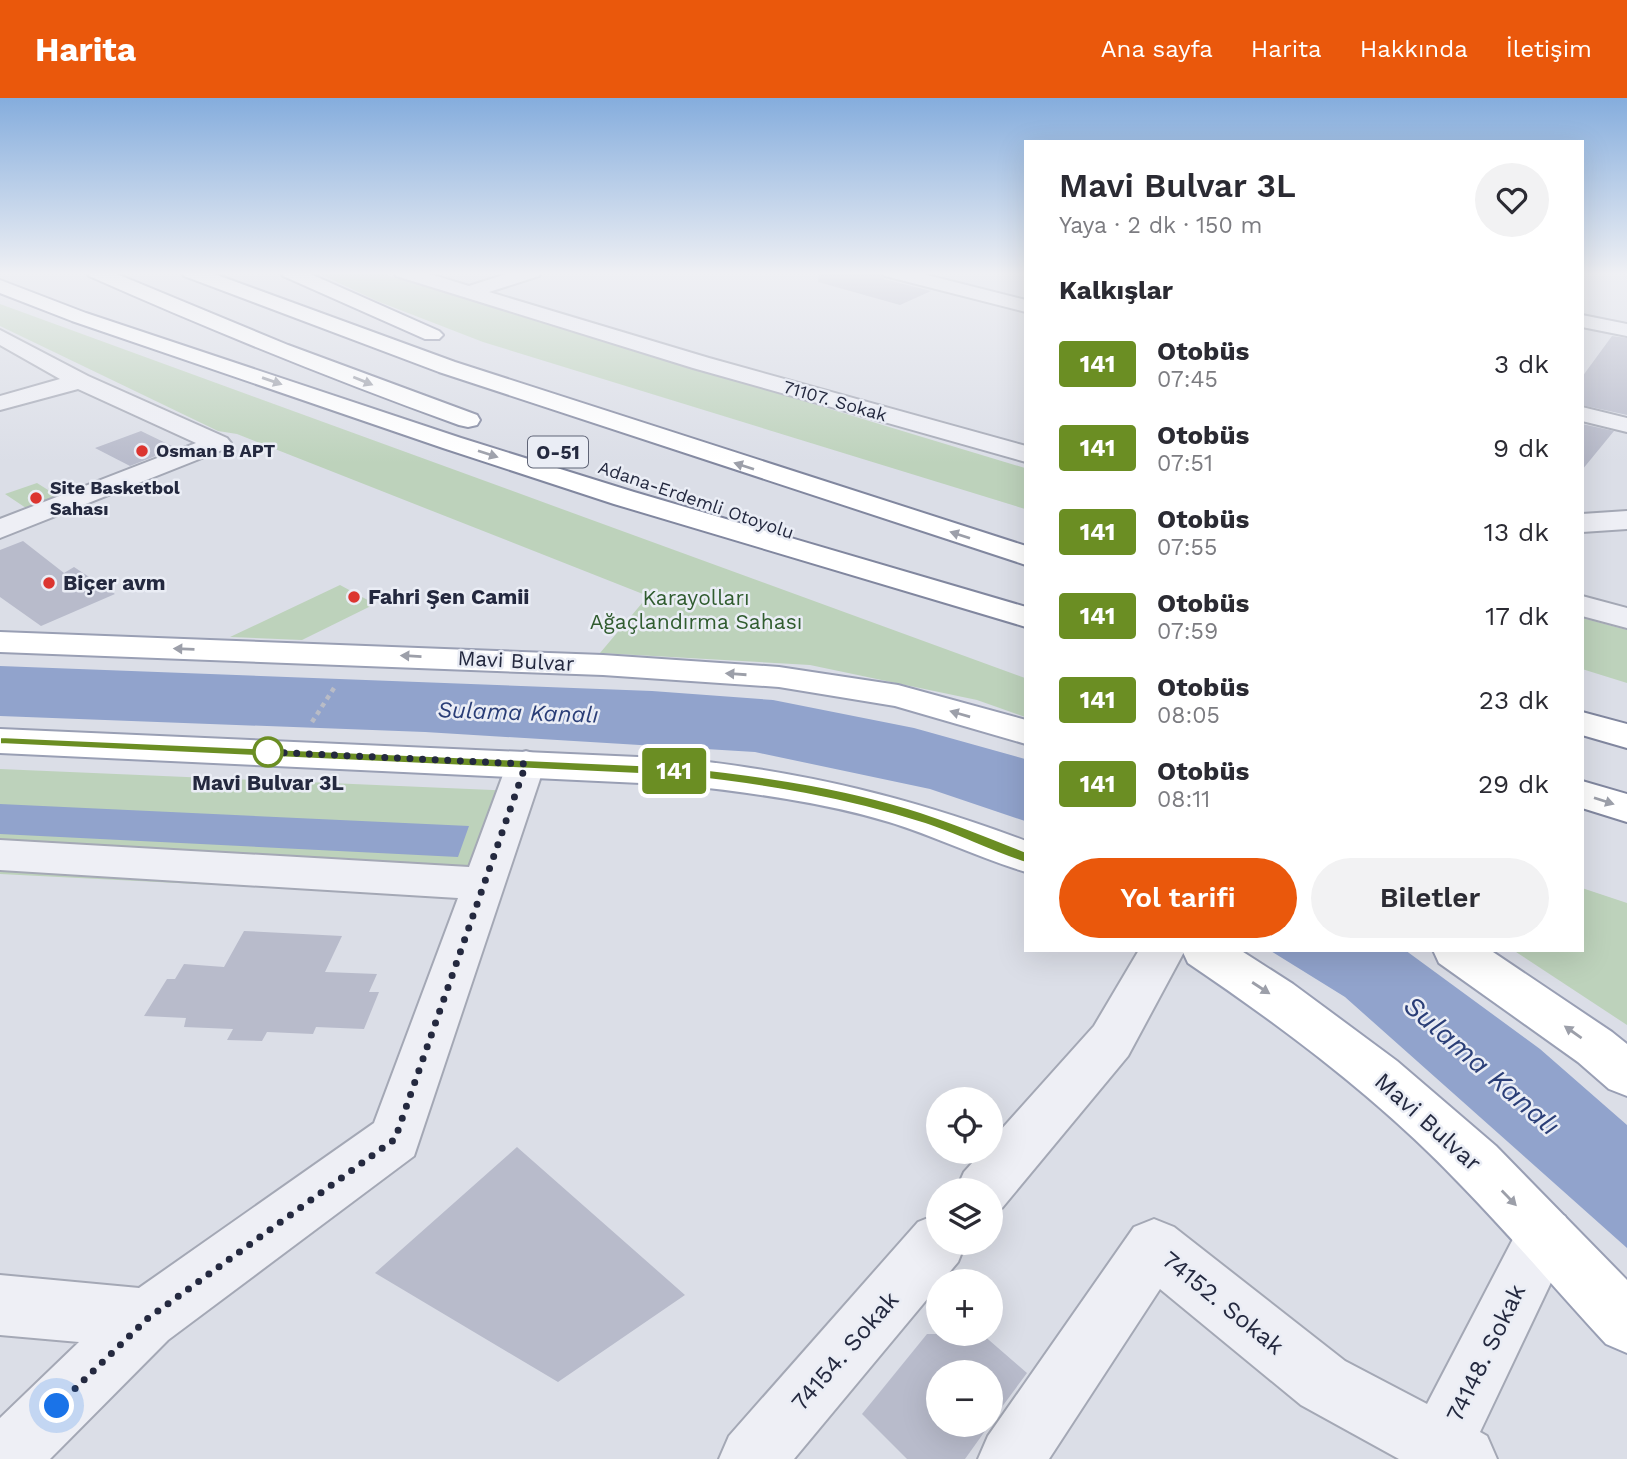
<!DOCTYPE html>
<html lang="tr">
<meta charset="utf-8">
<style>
:root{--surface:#fff;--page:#f2f2f3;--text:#2b2b33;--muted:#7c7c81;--accent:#ea580c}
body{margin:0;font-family:"Work Sans",sans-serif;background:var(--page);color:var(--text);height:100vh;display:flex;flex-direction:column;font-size:26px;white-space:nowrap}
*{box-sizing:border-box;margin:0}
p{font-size:23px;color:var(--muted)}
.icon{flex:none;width:38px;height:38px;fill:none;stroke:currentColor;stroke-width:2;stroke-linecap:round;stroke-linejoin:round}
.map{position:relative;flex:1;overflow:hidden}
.drawer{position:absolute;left:1024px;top:42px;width:560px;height:812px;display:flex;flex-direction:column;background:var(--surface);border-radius:0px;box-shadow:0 7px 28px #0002}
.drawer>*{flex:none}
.badge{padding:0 14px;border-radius:5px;font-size:24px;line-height:46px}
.fabs{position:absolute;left:926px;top:989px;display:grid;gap:14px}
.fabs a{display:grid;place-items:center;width:77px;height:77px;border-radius:50%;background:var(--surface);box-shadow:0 7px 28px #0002;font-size:35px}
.you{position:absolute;width:35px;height:35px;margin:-18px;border:5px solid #fff;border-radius:50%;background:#1a73e8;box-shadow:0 0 0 10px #1a73e833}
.map>.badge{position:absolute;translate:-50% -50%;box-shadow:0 0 0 4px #fff}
h2{padding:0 35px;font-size:26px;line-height:63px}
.round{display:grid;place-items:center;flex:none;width:74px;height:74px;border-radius:37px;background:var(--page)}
.summary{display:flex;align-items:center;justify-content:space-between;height:119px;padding:0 35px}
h1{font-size:33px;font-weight:600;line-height:52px}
.button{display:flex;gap:14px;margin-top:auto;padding:14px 35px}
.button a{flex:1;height:80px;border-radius:42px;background:var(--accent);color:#fff;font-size:28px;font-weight:600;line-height:80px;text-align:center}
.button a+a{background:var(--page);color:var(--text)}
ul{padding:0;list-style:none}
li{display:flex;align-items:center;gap:21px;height:84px;padding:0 35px}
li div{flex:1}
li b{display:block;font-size:26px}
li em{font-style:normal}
li .badge{min-width:77px;font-weight:700;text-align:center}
header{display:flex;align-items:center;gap:42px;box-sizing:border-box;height:98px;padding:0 35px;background:var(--accent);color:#fff}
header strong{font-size:33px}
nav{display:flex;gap:38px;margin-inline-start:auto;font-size:24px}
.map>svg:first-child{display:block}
.green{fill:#bdd2bb}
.water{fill:#91a3cc}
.building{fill:#b8bbcb}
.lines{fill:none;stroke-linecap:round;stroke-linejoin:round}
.minor-casing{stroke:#a4a8b5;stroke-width:4}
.major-casing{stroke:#999fb4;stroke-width:4}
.highway-casing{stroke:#81879f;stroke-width:4}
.path{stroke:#b9bcc6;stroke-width:4.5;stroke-dasharray:4.5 4.5;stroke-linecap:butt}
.minor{fill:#eeeff5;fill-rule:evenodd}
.major{fill:#fff;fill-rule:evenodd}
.highway{fill:#fff;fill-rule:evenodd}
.oneway{fill:#9c9fa9}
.line{fill:#6b8e23;stroke:#fff;stroke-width:2}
.walk{stroke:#24293f;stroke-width:7;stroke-dasharray:0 12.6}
.poi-dot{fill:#dc3530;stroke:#eaedf5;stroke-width:2.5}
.stop-dot{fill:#fff;stroke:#6b8e23;stroke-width:3.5}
.labels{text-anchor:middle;stroke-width:5;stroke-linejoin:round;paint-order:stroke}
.far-street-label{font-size:18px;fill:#24293f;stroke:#eaedf5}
.far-poi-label{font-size:18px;font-weight:bold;fill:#24293f;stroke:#eaedf5;text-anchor:start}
.shield{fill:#eaedf5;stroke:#5f6476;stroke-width:2}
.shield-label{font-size:19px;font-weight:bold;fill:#24293f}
.poi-label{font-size:21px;font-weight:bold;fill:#24293f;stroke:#eaedf5;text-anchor:start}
.park-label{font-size:21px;fill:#305c2f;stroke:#eaedf5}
.street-label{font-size:21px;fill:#24293f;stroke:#eaedf5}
.stop-label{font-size:21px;font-weight:bold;fill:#24293f;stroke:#eaedf5}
.water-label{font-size:23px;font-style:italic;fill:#2a3e77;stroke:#eaedf5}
.near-street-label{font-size:24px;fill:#24293f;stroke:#eaedf5}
.near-water-label{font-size:28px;font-style:italic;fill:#2a3e77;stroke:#eaedf5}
</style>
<header>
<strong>Harita</strong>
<nav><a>Ana sayfa</a><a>Harita</a><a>Hakkında</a><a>İletişim</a></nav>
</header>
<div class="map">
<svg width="1627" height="1361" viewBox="0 0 1627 1361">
<rect width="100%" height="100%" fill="#dbdee7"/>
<!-- green -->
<path class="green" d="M316,174H377L1025,370V411L483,244L377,203Z
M0,206L1025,580V619L977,602L810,567L600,555L648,498L237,336L218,333L0,228Z
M37,385L67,404L35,416L5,396Z
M340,487L375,506L302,542L230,539Z
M1582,520L1627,532V585L1582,571Z
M0,671L517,693L496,801L0,776Z
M1582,790L1627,805V927L1513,852H1582Z"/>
<!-- water -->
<path class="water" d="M0,568L652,593L773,602L914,630L1025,661V723L930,691L755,654L425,634L0,618Z
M0,706L469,728L458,759L0,736Z
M1269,852H1405L1540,951L1627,1027V1150L1345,899Z"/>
<!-- building -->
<path class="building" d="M819,174H881L884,181L931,193L900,207L818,184Z
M1612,238L1627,240V317L1582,307V279Z
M1582,326L1614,333L1582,372Z
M141,333L176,350L130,368L95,350Z
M23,443L64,475L74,469L115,496L41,528L0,499V452Z
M244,833L342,838L325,874L377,876L369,894H379L364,931L316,929L313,936L267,934L262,943L227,942L233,931L184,929L186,920L144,918L167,881H175L184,866L224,869Z
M517,1049L685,1197L558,1284L375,1175Z
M927,1236H982L1027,1275L990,1325V1274H938V1326H990L965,1361H907L862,1316Z"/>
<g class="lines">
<!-- minor casing -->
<g class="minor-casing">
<path id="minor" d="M394,174H423L469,188L512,174H541L539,178L489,194L709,260L1026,348V364L693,270L396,178Z
M883,174H915L1026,202V214L885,178Z
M1582,217L1627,226V238L1582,229Z
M0,232L88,278L227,340L231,345L227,350L0,440V421L196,345L78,291L0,312V298L60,281L0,247Z
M1582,309L1627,320V334L1582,323Z
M1627,413V431L1582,434V416Z
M1582,498L1627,510V530L1582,518Z
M526,653L539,657L545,666L414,1058L168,1242L50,1361H0V1320L79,1244L0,1237V1177L139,1190L374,1025L458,800L0,772V742L469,769L507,666L513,657Z
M1139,852H1185L1128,958L1002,1110L990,1115V1092H956L964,1074L982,1054H990V1044L1094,928Z
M1545,1110L1565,1118L1573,1138L1480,1334L1487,1338L1497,1361H1399L1301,1307L1160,1191L1049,1361H978L988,1338L1134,1129L1154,1121L1174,1129L1345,1263L1427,1306L1525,1118Z
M938,1116V1144H966L958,1164L942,1183H938V1188L794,1361H719L729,1338L918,1124Z"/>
</g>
<!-- major casing -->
<g class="major-casing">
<path id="major" d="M0,534L603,557L779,569L898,587L1026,622V646L895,608L779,589L603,577L0,554Z
M0,631L683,661C808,675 908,699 1026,743V774C979,760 935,738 889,724C822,704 752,695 683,687L0,655Z
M1182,852H1240L1293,886L1397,963L1496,1048L1627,1182V1255L1606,1246C1557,1193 1510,1137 1459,1085C1379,1001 1284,930 1188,865Z
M1433,852H1490L1612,934L1627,946V998L1609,991L1578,964L1439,865Z"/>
</g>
<!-- highway casing -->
<g class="highway-casing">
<path id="highway" d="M87,174H112L288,247L477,317L480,322L477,327L468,329L459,327C334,282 211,232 89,178Z
M182,174H209L455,264L1026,448V467L439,274L184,178Z
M281,174H306L439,233L443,237L439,241H425L283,178Z
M0,182L86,215L461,340L634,394L1026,509V529L614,406L443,350L72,223L0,195Z
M1582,614L1627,626V650L1582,637Z
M1582,683L1627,696V724L1582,710Z"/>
</g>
<!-- path -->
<path class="path" d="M312,624L336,587"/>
<!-- minor -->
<use href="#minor" class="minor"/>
<!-- major -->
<use href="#major" class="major"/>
<!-- highway -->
<use href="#highway" class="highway"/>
</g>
<!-- one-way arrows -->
<defs><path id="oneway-solid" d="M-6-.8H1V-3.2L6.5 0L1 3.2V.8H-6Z" transform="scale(1.75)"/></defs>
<g class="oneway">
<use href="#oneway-solid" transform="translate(272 283) rotate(19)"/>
<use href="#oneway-solid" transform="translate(363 283) rotate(22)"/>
<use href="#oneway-solid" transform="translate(488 356) rotate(18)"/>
<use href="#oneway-solid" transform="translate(744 368) rotate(-162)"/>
<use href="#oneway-solid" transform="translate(960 437) rotate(-162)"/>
<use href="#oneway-solid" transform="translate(184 551) rotate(-178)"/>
<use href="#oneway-solid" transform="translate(411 558) rotate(-177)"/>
<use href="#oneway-solid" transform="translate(736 576) rotate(-176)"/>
<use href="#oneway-solid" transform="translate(960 616) rotate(-164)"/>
<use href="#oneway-solid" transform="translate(1604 703) rotate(18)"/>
<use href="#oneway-solid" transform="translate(1261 890) rotate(33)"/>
<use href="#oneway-solid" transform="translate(1573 934) rotate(-145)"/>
<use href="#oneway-solid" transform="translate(1509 1100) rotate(46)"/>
</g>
<!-- sky -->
<linearGradient id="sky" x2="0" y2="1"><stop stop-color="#85addd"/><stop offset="0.48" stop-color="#eff0f4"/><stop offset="1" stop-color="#eff0f4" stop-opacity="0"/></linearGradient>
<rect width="1627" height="365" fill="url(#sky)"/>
<!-- line -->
<path class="line" d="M0,639L682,669C767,678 854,691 935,719C967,730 999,743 1031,756L1033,759L1026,765C991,754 959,737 925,726C846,700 764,687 682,678L0,646Z"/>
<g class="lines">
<!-- walk -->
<path class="walk" d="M57,1308L147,1221L395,1041L526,666L268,654"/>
</g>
<!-- markers -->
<g class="poi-dot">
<circle cx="142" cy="353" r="7"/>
<circle cx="36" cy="400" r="7"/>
<circle cx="49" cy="485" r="7"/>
<circle cx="354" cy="499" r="7"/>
</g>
<circle class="stop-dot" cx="268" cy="654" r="14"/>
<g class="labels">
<!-- far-street labels -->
<g class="far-street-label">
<text transform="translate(835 303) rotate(16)" y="6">71107. Sokak</text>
<text transform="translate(696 402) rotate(19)" y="6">Adana-Erdemli Otoyolu</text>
</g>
<!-- far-poi labels -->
<g class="far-poi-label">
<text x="156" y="359">Osman B APT</text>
<text x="50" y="396">Site Basketbol<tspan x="50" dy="21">Sahası</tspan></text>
</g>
<!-- shield labels -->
<rect class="shield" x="528" y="338.5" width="60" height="31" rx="5"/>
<g class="shield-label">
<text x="558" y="361">O-51</text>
</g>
<!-- poi labels -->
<g class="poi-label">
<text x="63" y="492">Biçer avm</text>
<text x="368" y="506">Fahri Şen Camii</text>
</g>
<!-- park labels -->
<g class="park-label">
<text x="696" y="507">Karayolları<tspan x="696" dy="24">Ağaçlandırma Sahası</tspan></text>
</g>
<!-- street labels -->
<g class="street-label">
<text transform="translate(516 563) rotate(3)" y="7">Mavi Bulvar</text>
</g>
<!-- stop labels -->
<g class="stop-label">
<text x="268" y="692">Mavi Bulvar 3L</text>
</g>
<!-- water labels -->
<g class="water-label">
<text transform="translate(518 614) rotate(2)" y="8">Sulama Kanalı</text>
</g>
<!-- near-street labels -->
<g class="near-street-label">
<text transform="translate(1428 1024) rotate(42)" y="8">Mavi Bulvar</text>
<text transform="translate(1223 1205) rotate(39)" y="8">74152. Sokak</text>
<text transform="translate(845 1253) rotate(-49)" y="8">74154. Sokak</text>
<text transform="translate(1486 1255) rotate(-64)" y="8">74148. Sokak</text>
</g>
<!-- near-water labels -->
<g class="near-water-label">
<text transform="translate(1482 967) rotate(41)" y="10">Sulama Kanalı</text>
</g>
</g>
</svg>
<div class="fabs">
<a><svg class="icon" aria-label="locate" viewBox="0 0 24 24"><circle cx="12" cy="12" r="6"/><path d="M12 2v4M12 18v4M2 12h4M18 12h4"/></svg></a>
<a><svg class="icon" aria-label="layers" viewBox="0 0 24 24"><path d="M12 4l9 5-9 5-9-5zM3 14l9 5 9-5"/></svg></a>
<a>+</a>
<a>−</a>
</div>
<div class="you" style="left:57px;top:1308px"></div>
<b class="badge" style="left:674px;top:673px;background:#6b8e23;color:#fff">141</b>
<section class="drawer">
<div class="summary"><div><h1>Mavi Bulvar 3L</h1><p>Yaya · 2 dk · 150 m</p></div><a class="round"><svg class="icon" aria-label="heart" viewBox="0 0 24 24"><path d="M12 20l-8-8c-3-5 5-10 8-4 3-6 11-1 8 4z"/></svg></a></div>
<h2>Kalkışlar</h2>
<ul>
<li><span class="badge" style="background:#6b8e23;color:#fff">141</span><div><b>Otobüs</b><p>07:45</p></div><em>3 dk</em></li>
<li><span class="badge" style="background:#6b8e23;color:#fff">141</span><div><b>Otobüs</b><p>07:51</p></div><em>9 dk</em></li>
<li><span class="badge" style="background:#6b8e23;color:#fff">141</span><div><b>Otobüs</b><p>07:55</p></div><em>13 dk</em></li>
<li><span class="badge" style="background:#6b8e23;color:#fff">141</span><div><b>Otobüs</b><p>07:59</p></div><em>17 dk</em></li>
<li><span class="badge" style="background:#6b8e23;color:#fff">141</span><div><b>Otobüs</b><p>08:05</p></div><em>23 dk</em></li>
<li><span class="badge" style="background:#6b8e23;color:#fff">141</span><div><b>Otobüs</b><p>08:11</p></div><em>29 dk</em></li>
</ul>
<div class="button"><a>Yol tarifi</a><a>Biletler</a></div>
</section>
</div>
